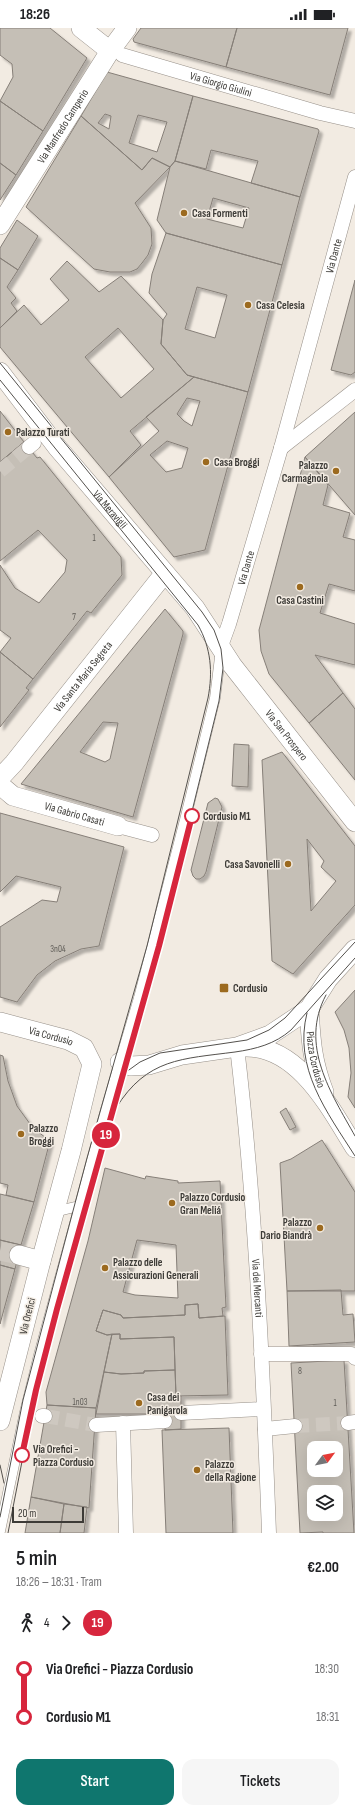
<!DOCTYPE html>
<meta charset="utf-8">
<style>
:root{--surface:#fff;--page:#f6f6f6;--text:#202124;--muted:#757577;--accent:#0f766e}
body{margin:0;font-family:"Sofia Sans Condensed",sans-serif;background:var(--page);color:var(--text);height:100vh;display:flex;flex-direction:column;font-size:15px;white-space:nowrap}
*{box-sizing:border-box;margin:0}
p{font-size:13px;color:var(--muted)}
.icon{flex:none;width:22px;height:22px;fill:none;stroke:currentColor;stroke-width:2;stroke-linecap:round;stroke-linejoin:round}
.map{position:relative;height:1505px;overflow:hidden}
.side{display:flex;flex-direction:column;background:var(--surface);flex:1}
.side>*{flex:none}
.badge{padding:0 8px;border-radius:13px;font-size:14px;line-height:26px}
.needle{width:26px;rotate:58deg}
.tools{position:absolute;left:307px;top:1413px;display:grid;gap:8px}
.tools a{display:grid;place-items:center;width:36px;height:36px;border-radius:8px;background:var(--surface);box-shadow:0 4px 16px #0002;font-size:20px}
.scale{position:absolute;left:12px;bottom:10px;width:72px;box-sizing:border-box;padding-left:4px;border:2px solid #3d3b37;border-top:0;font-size:11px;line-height:14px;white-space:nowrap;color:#3d3b37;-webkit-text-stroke:3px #f2ebe2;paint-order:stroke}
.map>.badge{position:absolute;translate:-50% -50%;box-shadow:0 0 0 2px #fff}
.legs{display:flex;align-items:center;gap:6px;height:44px;padding:0 16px;font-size:13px}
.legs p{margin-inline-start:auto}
.summary{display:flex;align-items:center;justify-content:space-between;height:68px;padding:0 16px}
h1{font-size:22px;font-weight:600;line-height:30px}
.cta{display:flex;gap:8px;margin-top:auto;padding:8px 16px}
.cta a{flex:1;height:46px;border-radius:12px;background:var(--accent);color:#fff;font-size:16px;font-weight:600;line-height:46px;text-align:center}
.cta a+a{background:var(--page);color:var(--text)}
ul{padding:0 16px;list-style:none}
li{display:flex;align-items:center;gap:14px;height:48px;font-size:15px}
li i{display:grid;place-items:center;width:6px;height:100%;margin:0 5px;background:currentColor}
li i::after{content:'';width:10px;height:10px;margin:-5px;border:3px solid;border-radius:50%;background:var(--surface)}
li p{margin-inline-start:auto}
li:first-child i{background:linear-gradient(#0000 50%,currentColor 0)}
li:last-child i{background:linear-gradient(currentColor 50%,#0000 0)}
.status{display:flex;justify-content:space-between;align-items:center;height:28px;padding:0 20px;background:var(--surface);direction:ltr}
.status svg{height:11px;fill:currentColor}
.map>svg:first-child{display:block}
.building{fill:#c5bfb6;stroke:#867f78;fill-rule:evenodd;filter:url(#shadow)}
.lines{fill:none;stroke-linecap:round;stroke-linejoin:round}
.pedestrian-tunnel{stroke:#cec8c0;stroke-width:14;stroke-dasharray:14 7;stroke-linecap:butt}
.minor-tunnel{stroke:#cec8c0;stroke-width:19;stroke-dasharray:19 10;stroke-linecap:butt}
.service-casing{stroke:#979089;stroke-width:11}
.pedestrian-casing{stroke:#979089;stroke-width:15}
.minor-casing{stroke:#979089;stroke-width:20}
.service{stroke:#fff;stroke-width:10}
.pedestrian{stroke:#fff;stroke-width:14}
.minor{stroke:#fff;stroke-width:19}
.tram{stroke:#54514d;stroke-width:1}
.line-1-casing{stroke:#fff;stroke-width:9}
.line-1{stroke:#d7263d;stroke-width:6}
.poi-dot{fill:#9c6a1f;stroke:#f2ebe2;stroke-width:1.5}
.stop-1-dot{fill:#fff;stroke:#d7263d;stroke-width:2}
.labels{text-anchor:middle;stroke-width:3;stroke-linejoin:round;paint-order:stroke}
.number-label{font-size:9px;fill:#5f5c57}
.street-label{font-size:11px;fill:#3d3b37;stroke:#f2ebe2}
.poi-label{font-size:11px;font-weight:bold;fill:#3d3b37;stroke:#f2ebe2;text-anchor:start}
.stop-label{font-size:11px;font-weight:bold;fill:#3d3b37;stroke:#f2ebe2;text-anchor:start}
</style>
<div class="status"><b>18:26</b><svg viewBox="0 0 49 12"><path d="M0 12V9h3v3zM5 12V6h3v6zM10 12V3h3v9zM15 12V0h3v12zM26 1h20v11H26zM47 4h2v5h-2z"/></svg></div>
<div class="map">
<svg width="355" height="1505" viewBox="0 0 355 1505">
<defs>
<filter id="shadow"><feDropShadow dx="3.5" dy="3.5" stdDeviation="1" flood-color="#0004"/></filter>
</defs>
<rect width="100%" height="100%" fill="#f2ebe2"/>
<!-- building -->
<path class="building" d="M0,0H50L87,30L43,103L0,73L13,49L12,36L0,27Z
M141,0H237L226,39L134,14L133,11Z
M237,0H348L330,67L226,39Z
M107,44L193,68L175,133L170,139L152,130L142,142L81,88ZM105,86L111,88L109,101L98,95ZM138,87L167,94L157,124L129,115Z
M193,68L318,101L319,103L300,169L251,155L258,133L211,122L206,141L175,133Z
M0,73L43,103L16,147L0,135Z
M81,88L142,142L152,130L170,139L135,175L151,200L152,216L148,227L142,235L137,241L130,244H110L94,241L26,179Z
M175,133L300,169L282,237L166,205L157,192L170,139ZM213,170L249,180L243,200L207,191Z
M0,135L16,147L0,172Z
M17,192L38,208L18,242L0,230V220Z
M166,205L282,237L248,364L187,347L161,316L163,292L167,286L149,265L152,246ZM197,259L227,267L215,310L185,301Z
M0,230L18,242L7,259L16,270L11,275L17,283L0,300Z
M67,233L99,264L121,248L163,292L161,316L187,347L194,349L130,403L141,417L109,449L0,319V300L24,277L41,297L69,272L50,251ZM118,300L154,341L121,370L85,329Z
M355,252V344L351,347L331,342Z
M194,349L248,364L205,522L174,529L109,449L159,403L146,389ZM187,370L200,373L192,398L184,393L177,386ZM167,413L188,420L182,440L166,444L150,427Z
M0,383L24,414L0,434Z
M355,384V487L305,429Z
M24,414L37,430L40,429L121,529L122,547L91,585L87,583L33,651L0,624L11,610L0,602V537L15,560L39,575L65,544L67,532L38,502L0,533V434Z
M305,429L328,457L323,477L350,485L343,509L355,512V563L329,556L320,585L355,596V637L315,627L343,665L309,695L269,646L261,623L259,602Z
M165,581L183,603V606L133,789L21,756ZM103,694L118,695L110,731L105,734L80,724Z
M0,624L33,651L26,660L29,662L0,699Z
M343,665L355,681V752L309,695Z
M234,716L249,717L248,759L232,758Z
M282,724L355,818V877L293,946L272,933L262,732ZM307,811L324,833L321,839L336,853L311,883Z
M215,770L218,771L222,779L206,844L204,848L200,851H196L193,848L191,842L208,775Z
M0,785L124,819L99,918L81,921L55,933L37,947L17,974L0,969V899L42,872L57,874L61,859L16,848L0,864Z
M355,962V1080L348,1069L351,1045L349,1020L344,1002L335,984Z
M0,1027L3,1028L8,1053L17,1078L33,1100L50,1113L34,1174L6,1167L8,1157L0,1155Z
M286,1080L296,1099L290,1102L280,1084Z
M322,1112L355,1164V1263H287L280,1135L291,1131Z
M105,1140L145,1151L146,1148L178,1153V1155L220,1153L226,1279L222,1280L223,1288L199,1290L198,1276L185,1277V1287L123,1290L121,1287L103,1282L96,1303L107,1307L112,1306L96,1380L47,1377L46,1364L88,1213ZM137,1212L176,1217L178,1270L135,1267L123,1264Z
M0,1166L34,1174L21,1217L0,1212Z
M0,1212L21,1217L15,1241L0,1237Z
M0,1237L15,1241L0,1296Z
M341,1262L343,1287L353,1286L355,1314L289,1318L287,1263Z
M198,1276L199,1290L225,1288L228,1367L176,1368L174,1309L120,1311V1306L107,1307L96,1303L103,1282L121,1287L123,1290L185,1287V1277Z
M112,1306H120V1311L174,1309L175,1342L144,1343V1345L121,1346L104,1344Z
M344,1332L354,1505H323V1504L300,1505L291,1335ZM314,1420H336V1442H314ZM314,1464H336V1486H314Z
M175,1342L176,1368H181V1401L165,1402V1386H96L104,1344L121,1346L144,1345V1343Z
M47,1377L96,1380L89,1480L31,1469Z
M229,1400L233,1505H166L162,1402Z
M31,1469L64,1476L60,1505H25Z
M64,1476L87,1479L84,1505H60Z"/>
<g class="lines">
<!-- pedestrian-tunnel -->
<path class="pedestrian-tunnel" d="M0,443L29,419
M45,1388L96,1397
M295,1398L348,1395"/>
<!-- minor-tunnel -->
<path class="minor-tunnel" d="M0,1223L19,1227"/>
<!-- service casing -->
<g class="service-casing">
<path id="service" d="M54,1184L79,1178
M0,1503L25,1384L39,1327L106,1081L139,970L186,788L215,670L221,621"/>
</g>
<!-- pedestrian casing -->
<g class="pedestrian-casing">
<g id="pedestrian">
<path id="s1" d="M122,27L320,85L355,93"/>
<path d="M29,419L34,415"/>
<path d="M281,420L355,362"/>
<path id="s2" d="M221,618L229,596L281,420L355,149"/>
<path d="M118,798L152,807"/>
<path id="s3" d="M237,1019C256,1180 263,1343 269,1505"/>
<path d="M261,1326H351L355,1330"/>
<path d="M181,1385L263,1381"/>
<path d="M42,1388H45"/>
<path d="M123,1395L126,1505"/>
<path d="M348,1395L355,1394"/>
<path d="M96,1397L165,1393"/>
<path d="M265,1401L295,1398"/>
</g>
</g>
<!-- minor casing -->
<g class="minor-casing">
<g id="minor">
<path d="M81,0L110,23"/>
<path id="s4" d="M0,197L110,23L127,0"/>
<path id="s5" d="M0,344L57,419L195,580L232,637L355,794"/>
<path id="s6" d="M0,750L14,735L164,546"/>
<path id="s7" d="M0,757L13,768L118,798"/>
<path id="s8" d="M309,981C311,1014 312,1033 324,1064"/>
<path id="s9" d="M0,994L68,1012L84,1020L92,1036L71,1123L41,1233L0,1393"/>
<path d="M243,1019C298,1016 330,1080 355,1120"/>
<path d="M120,1034L131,1038L149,1037L182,1027L237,1019L270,1007L309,981L328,951L355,921"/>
<path d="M19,1227L41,1233"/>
</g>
</g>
<!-- service -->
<use href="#service" class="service"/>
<!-- pedestrian -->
<use href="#pedestrian" class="pedestrian"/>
<!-- minor -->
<use href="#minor" class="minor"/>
<!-- tram -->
<path class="tram" d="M0,335L202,584L214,602L221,621L223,640L219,673L159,918L84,1180L36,1362L8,1505
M0,352L198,597C211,620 213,644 208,670L147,918L87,1130L23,1372L0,1489
M326,967C299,1017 331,1065 355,1108
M307,985C293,1040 327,1084 355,1128
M122,1047L140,1034L160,1025L247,1012L269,1002L285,990L355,914
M116,1080C147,1030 182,1031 235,1024C256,1021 275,1016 291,1002L355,930
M0,1437L4,1455"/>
</g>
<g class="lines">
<!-- line-1 casing -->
<g class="line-1-casing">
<path id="line-1" d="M22,1427L36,1362L57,1281L159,918L192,788"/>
</g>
<!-- line-1 -->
<use href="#line-1" class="line-1"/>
</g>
<!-- markers -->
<g class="poi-dot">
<circle cx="184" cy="185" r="4"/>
<circle cx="248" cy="277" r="4"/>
<circle cx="8" cy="404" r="4"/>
<circle cx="206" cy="434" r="4"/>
<circle cx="336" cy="443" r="4"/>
<circle cx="300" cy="559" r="4"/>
<circle cx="288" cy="836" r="4"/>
<rect x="219" y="955" width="10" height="10" rx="2"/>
<circle cx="21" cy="1106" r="4"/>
<circle cx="172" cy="1175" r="4"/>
<circle cx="320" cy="1200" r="4"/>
<circle cx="105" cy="1240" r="4"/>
<circle cx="139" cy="1375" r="4"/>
<circle cx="197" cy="1442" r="4"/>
</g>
<g class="stop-1-dot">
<circle cx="192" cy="788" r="7"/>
<circle cx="22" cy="1427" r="7"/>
</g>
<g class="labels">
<!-- number labels -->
<g class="number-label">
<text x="94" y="513">1</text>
<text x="74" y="592">7</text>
<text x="58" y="924">3n04</text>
<text x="300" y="1346">8</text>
<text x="80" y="1377">1n03</text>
<text x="335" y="1378">1</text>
</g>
<!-- street labels -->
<g class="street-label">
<text dy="4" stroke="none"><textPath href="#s1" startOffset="103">Via Giorgio Giulini</textPath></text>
<text dy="4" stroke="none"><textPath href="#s4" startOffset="117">Via Manfredo Camperio</textPath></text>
<text dy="4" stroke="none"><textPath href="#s2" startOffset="406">Via Dante</textPath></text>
<text dy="4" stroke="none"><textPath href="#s5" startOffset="176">Via Meravigli</textPath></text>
<text dy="4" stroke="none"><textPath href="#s2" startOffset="82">Via Dante</textPath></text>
<text dy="4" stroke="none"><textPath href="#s6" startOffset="131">Via Santa Maria Segreta</textPath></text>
<text dy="4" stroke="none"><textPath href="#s5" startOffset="463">Via San Prospero</textPath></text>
<text dy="4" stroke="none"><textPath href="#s7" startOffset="81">Via Gabrio Casati</textPath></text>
<text dy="4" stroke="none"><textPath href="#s9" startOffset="53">Via Cordusio</textPath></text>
<text dy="4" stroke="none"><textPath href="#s8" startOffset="51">Piazza Cordusio</textPath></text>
<text dy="4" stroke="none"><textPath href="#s3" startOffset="242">Via dei Mercanti</textPath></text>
<text transform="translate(27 1288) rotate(-76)" y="4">Via Orefici</text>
</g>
<!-- poi labels -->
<g class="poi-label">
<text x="192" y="189">Casa Formenti</text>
<text x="256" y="281">Casa Celesia</text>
<text x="16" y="408">Palazzo Turati</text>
<text x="214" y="438">Casa Broggi</text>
<text x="328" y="441" text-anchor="end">Palazzo<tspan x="328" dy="13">Carmagnola</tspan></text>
<text x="300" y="576" text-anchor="middle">Casa Castini</text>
<text x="280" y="840" text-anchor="end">Casa Savonelli</text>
<text x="233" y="964">Cordusio</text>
<text x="29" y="1104">Palazzo<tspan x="29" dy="13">Broggi</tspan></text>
<text x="180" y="1173">Palazzo Cordusio<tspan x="180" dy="13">Gran Meliá</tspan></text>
<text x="312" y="1198" text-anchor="end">Palazzo<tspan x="312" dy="13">Dario Biandrà</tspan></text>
<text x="113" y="1238">Palazzo delle<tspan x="113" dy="13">Assicurazioni Generali</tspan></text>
<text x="147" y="1373">Casa dei<tspan x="147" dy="13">Panigarola</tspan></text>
<text x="205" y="1440">Palazzo<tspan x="205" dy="13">della Ragione</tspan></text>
</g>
<!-- stop labels -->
<g class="stop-label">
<text x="203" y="792">Cordusio M1</text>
<text x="33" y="1425">Via Orefici -<tspan x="33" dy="13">Piazza Cordusio</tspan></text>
</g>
</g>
</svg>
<div class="tools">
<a><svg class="needle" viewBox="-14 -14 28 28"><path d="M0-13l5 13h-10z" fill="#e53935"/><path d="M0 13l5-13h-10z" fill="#757577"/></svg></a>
<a><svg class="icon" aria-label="layers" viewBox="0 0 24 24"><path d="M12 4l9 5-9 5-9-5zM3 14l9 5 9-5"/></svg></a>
</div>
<div class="scale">20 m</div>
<b class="badge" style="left:106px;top:1107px;background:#d7263d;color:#fff">19</b>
</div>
<section class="side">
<div class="summary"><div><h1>5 min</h1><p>18:26 – 18:31 · Tram</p></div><b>€2.00</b></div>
<div class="legs"><svg class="icon" aria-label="walk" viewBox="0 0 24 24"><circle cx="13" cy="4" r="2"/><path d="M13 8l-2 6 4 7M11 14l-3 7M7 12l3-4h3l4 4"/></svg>4<svg class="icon" aria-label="forward" viewBox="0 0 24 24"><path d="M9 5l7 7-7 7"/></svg><b class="badge" style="background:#d7263d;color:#fff">19</b></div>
<ul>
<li><i style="color:#d7263d"></i><b>Via Orefici - Piazza Cordusio</b><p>18:30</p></li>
<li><i style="color:#d7263d"></i><b>Cordusio M1</b><p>18:31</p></li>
</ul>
<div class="cta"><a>Start</a><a>Tickets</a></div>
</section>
